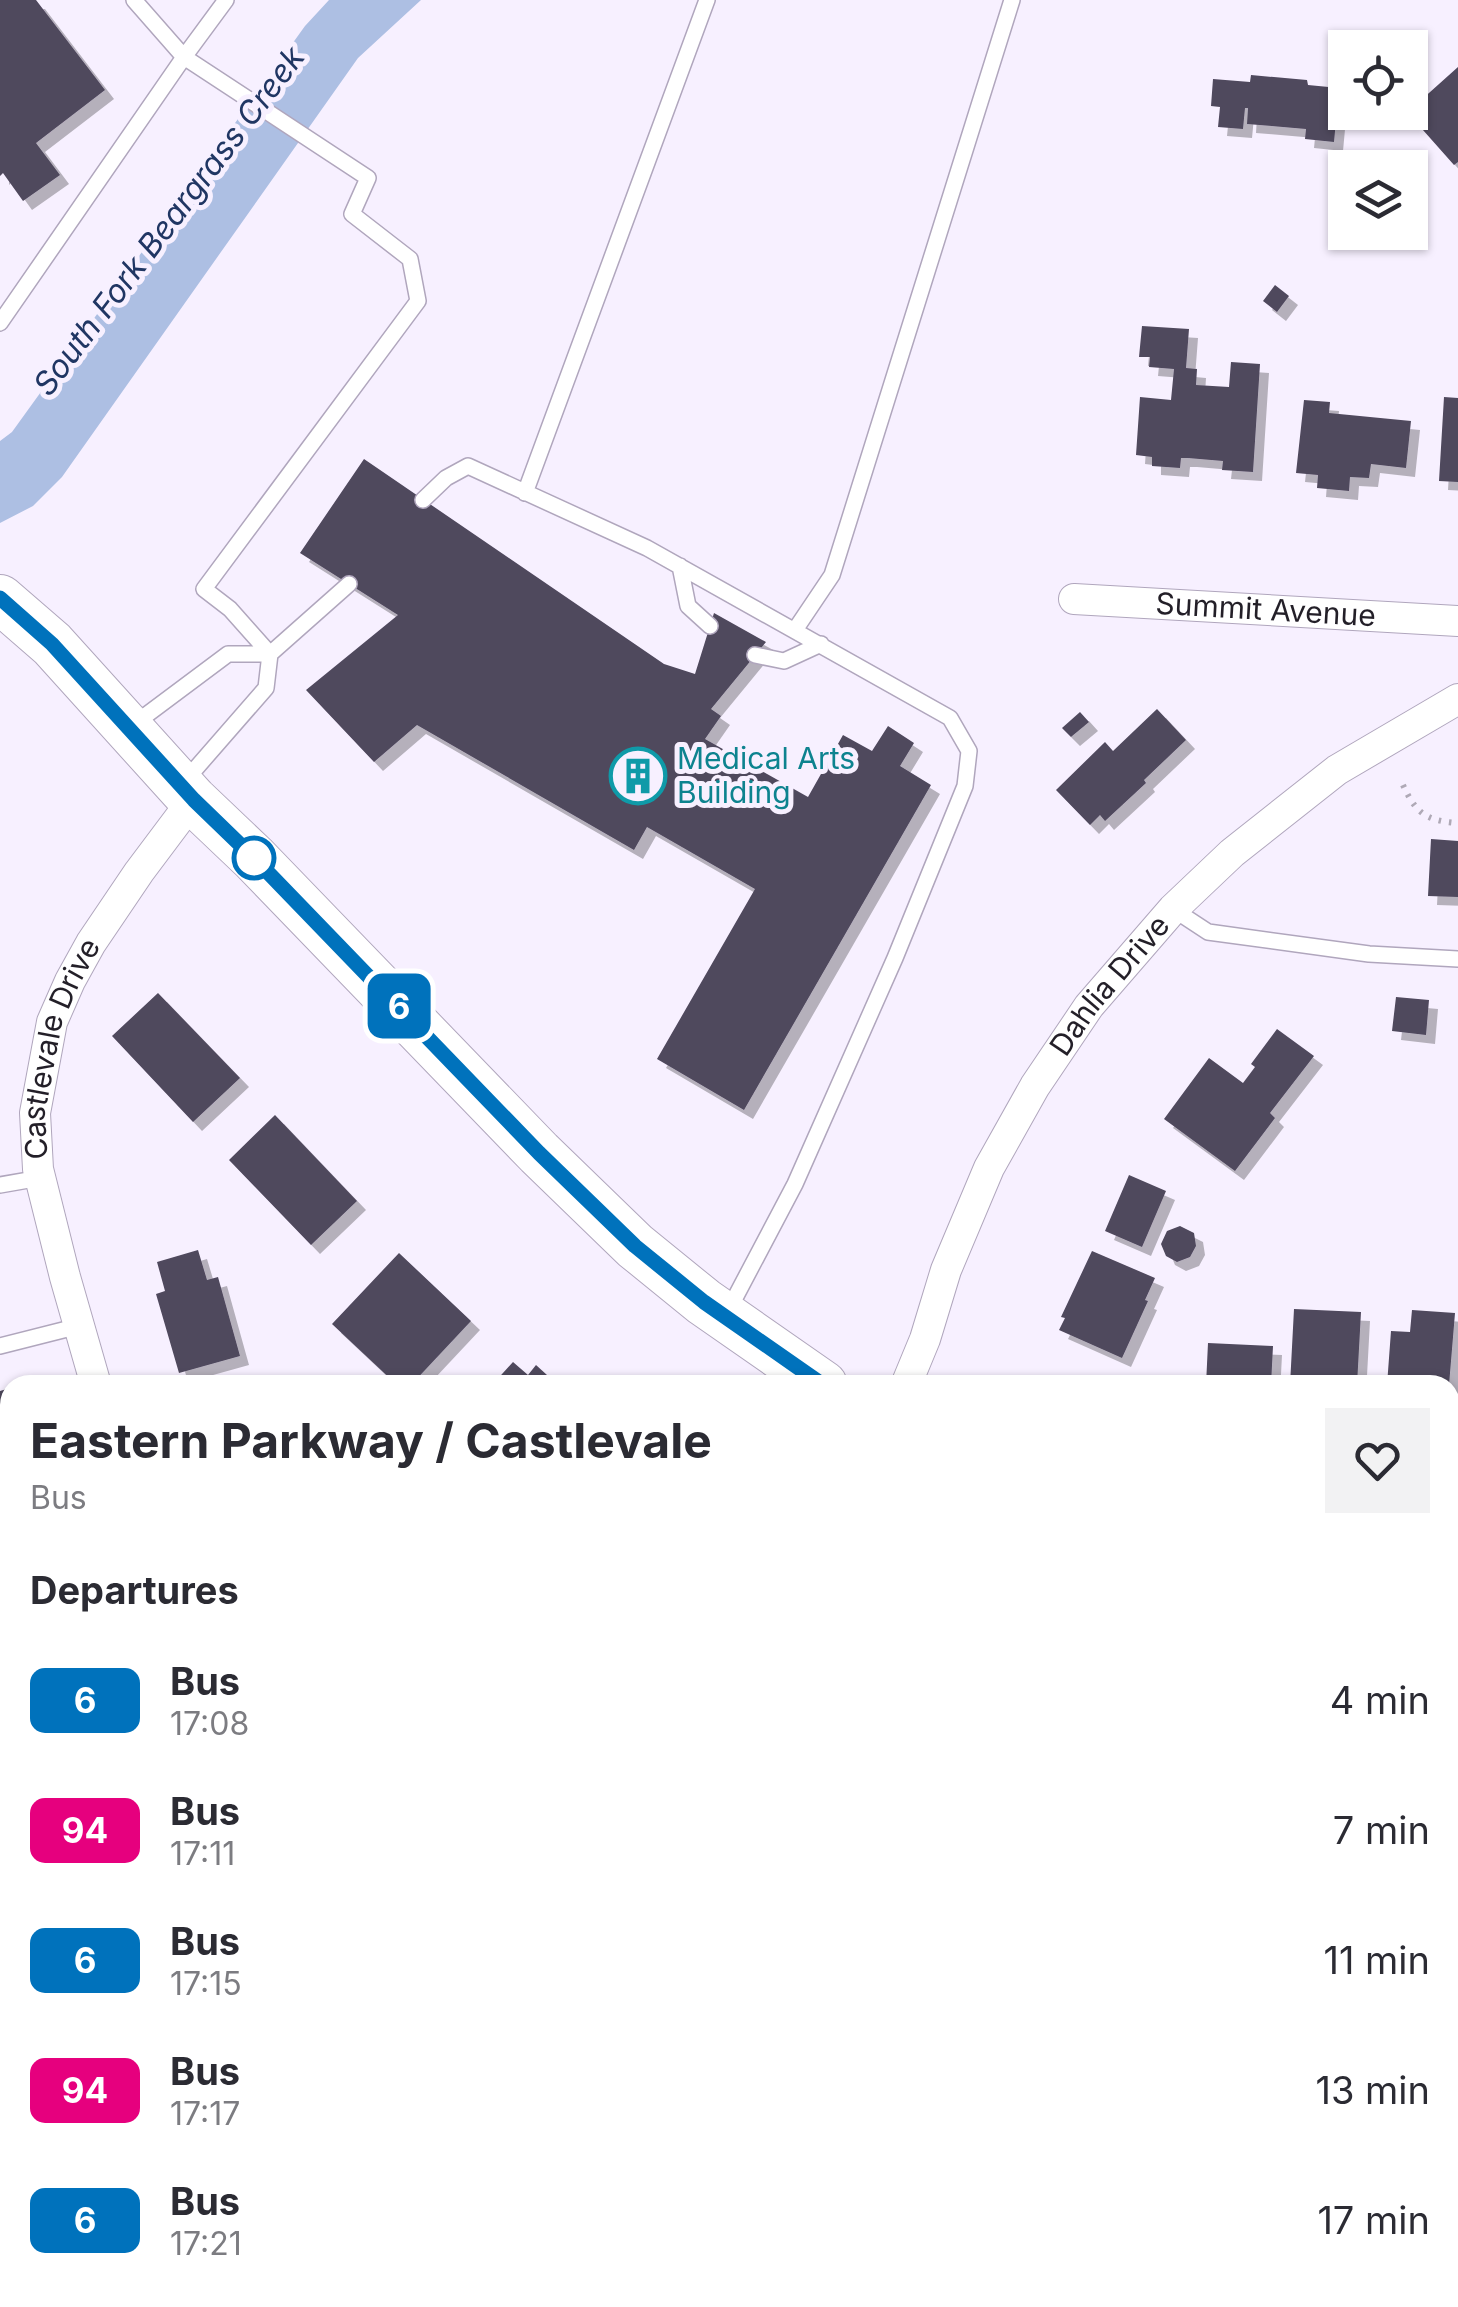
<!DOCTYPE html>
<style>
:root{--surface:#fff;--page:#f2f2f3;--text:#2b2b33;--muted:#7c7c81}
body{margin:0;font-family:Inter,sans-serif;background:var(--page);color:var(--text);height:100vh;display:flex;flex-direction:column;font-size:38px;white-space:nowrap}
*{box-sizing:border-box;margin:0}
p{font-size:32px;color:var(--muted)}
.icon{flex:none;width:55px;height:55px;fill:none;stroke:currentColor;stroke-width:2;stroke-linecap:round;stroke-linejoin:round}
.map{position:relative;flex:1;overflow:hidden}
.details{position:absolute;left:0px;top:1375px;width:1460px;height:932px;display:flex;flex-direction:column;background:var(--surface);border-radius:30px 30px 0 0;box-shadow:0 2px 8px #0004}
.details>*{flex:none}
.badge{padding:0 20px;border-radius:15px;font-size:35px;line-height:65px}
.fabs{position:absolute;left:1328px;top:30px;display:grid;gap:20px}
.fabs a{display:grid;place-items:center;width:100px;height:100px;border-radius:0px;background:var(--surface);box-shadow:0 2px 8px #0004;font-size:50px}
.map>.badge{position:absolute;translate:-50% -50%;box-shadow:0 0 0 5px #fff}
h2{padding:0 30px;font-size:38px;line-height:90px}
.round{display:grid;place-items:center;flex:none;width:105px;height:105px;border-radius:0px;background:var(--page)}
.overview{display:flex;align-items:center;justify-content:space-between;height:170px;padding:0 30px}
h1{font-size:48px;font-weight:700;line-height:75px}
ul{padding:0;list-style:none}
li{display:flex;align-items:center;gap:30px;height:130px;padding:0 30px}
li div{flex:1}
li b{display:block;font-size:38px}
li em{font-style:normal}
li .badge{min-width:110px;font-weight:700;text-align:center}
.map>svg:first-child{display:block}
.water{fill:#adbfe3}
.building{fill:#4f485d;filter:url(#shadow)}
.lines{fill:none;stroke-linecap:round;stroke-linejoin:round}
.lane-casing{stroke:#b0a6bd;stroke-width:18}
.street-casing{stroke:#b0a6bd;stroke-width:32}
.primary-casing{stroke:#b0a6bd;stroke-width:50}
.path{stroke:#afa9b6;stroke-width:6;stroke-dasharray:2.5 8;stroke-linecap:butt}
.lane{stroke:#fff;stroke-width:15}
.street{stroke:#fff;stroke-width:30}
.primary{stroke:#fff;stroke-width:48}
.line-casing{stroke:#fff;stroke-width:22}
.line{stroke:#0072bc;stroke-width:15}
.stop-dot{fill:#fff;stroke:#0072bc;stroke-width:5}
.labels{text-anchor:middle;stroke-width:10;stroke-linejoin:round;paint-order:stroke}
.street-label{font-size:30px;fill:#231f28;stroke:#f7f0ff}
.culture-label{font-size:30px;fill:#0d838f;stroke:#f7f0ff;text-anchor:start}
.water-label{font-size:32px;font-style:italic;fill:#203663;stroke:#f7f0ff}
</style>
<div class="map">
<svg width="1458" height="2307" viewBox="0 0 1458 2307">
<defs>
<filter id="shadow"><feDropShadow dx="9" dy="9" stdDeviation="0" flood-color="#0004"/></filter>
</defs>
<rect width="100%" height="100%" fill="#f7f0ff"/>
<!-- water -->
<path class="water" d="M329,0H421L358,58L62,477L33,506L0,523V441L12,432L305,26Z"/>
<!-- building -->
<path class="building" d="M0,0H36L105,90L36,143L60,175L23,201L3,173L0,176Z
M1458,67V162L1454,165L1407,112H1410V110Z
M1251,75L1307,80L1308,85L1339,88L1334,142L1305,139L1306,129L1247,124L1248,108H1245L1243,129L1218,127L1220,107L1211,106L1213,79L1250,82Z
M1275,285L1289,296L1277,312L1263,301Z
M1142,326L1189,329L1186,368L1197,369L1196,385L1229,387L1231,362L1260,364L1253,472L1222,470L1223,461L1188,458H1181L1180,468L1152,466V457L1136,455L1140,397L1171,400L1174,369L1149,367L1150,357H1139Z
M1444,397L1458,398V482L1439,481Z
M1304,400L1330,402L1329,413L1411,421L1406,468L1371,464L1369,478L1350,477L1349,491L1317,488L1318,475L1296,473Z
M364,459L664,664L695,674L714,613L766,642L711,709L721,716L705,739L808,797L843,735L872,751L888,726L914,743L900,766L931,785L744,1110L657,1059L755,889L647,827L634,850L417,725L374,762L306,690L398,615L300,553Z
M1157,709L1186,740L1144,780L1146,783L1105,821L1100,815L1090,825L1056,790L1105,742L1113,751Z
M1080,712L1089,722L1071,737L1062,728Z
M1431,839L1458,841V897L1428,896Z
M158,993L240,1078L193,1122L112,1036Z
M1396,997L1429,1000L1426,1035L1392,1031Z
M1277,1029L1314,1056L1270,1113L1275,1118L1235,1171L1164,1119L1209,1058L1243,1083L1255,1067L1251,1064Z
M275,1115L357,1201L311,1245L229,1160Z
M1129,1175L1166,1191L1142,1247L1105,1231Z
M1180,1226L1194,1233L1196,1246L1190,1257L1177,1262L1166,1256L1161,1244L1167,1231Z
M198,1250L207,1280L218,1277L240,1356L179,1373L156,1294L165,1291L157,1262Z
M1092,1251L1155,1278L1145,1300L1148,1301L1122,1358L1059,1330L1065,1318L1061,1317Z
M399,1253L471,1321L411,1385H397L332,1324Z
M1294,1309L1361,1312L1357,1385H1290Z
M1412,1310L1455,1313L1449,1385H1387L1391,1331L1410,1332Z
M1208,1343L1273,1346L1271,1385H1206Z
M513,1362L528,1375L536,1365L558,1385H492Z
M10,1388V1513L0,1515V1391Z
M1450,2023L1458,2024V2059H1450Z
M1450,2146H1458V2193L1450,2194Z"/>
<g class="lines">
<!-- lane casing -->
<g class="lane-casing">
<path id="lane" d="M134,0L184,57L226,0
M0,323L184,57L368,178L352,214L410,259L418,301L204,589L230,609L270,654
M525,493L707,0
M423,500L446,478L468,466L647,548L950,718L969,751L965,786L895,958L795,1184L727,1313
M680,566L688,606L710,626
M795,630L832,575L1012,0
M755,655L784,661L821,644
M133,725L228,654H270
M184,782L266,688L270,654L349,584
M1173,909L1208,932L1369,954L1458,959
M0,1185L40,1178
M0,1346L79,1326
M0,1523L10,1521
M0,1697L10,1694
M0,1739L10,1772"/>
</g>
<!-- street casing -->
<g class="street-casing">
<g id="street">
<path id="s1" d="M1074,599L1458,621"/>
<path id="s2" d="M96,1385L65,1277L38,1169L35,1113L52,1022L70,981L91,943L139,872L193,800"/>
<path id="s3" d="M906,1385L925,1339L946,1270L989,1168L1035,1086L1089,1006L1173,909L1232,853L1337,770L1458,699"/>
<path d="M1450,1989L1458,1990"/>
<path d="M1032,2298L1042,2307"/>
</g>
</g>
<!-- primary casing -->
<g class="primary-casing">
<path id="primary" d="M0,599L52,644L193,800L254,858L539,1153L635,1246L704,1302L823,1385
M1450,1578L1458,1579"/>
</g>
<!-- path -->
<path class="path" d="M1403,785C1416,813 1425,820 1456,823"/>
<!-- lane -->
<use href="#lane" class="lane"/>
<!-- street -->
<use href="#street" class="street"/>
<!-- primary -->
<use href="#primary" class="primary"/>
</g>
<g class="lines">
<!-- line casing -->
<g class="line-casing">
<path id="line" d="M0,598L52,644L194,800L254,858L539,1153L635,1246L704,1302L823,1385"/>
</g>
<!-- line -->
<use href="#line" class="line"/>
</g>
<!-- icons -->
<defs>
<g id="building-ring" transform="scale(2.875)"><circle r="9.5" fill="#f7f0ff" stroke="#0f9aa8" stroke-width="1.5"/><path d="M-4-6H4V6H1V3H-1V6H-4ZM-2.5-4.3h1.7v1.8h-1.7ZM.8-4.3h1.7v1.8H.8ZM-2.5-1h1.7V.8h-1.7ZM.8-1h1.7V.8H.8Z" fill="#0f9aa8"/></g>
</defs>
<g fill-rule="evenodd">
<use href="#building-ring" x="638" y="776"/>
</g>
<!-- markers -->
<circle class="stop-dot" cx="254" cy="858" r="20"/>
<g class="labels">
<!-- street labels -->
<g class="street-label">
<text dy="10" stroke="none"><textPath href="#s1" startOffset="192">Summit Avenue</textPath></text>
<text dy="10" stroke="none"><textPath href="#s3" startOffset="452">Dahlia Drive</textPath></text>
<text dy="10" stroke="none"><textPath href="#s2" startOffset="348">Castlevale Drive</textPath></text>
</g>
<!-- culture labels -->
<g class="culture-label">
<text x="677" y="769">Medical Arts<tspan x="677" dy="34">Building</tspan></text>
</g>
<!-- water labels -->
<g class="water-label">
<text transform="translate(169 221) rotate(-53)" y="11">South Fork Beargrass Creek</text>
</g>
</g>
</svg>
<div class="fabs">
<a><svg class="icon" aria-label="locate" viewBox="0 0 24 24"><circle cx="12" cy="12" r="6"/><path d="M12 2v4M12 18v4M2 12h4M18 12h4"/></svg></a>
<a><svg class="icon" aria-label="layers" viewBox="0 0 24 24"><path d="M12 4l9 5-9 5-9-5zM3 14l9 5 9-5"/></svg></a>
</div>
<b class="badge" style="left:399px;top:1006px;background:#0072bc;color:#fff">6</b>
<section class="details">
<div class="overview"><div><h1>Eastern Parkway / Castlevale</h1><p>Bus</p></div><a class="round"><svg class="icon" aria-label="heart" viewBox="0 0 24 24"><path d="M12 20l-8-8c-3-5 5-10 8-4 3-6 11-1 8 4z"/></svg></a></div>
<h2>Departures</h2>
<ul>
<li><span class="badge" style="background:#0072bc;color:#fff">6</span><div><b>Bus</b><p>17:08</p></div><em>4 min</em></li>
<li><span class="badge" style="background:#e6007e;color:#fff">94</span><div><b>Bus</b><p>17:11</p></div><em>7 min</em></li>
<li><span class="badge" style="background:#0072bc;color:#fff">6</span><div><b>Bus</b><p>17:15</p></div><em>11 min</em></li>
<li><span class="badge" style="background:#e6007e;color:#fff">94</span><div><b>Bus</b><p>17:17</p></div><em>13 min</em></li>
<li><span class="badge" style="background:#0072bc;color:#fff">6</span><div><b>Bus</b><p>17:21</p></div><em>17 min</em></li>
</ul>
</section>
</div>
